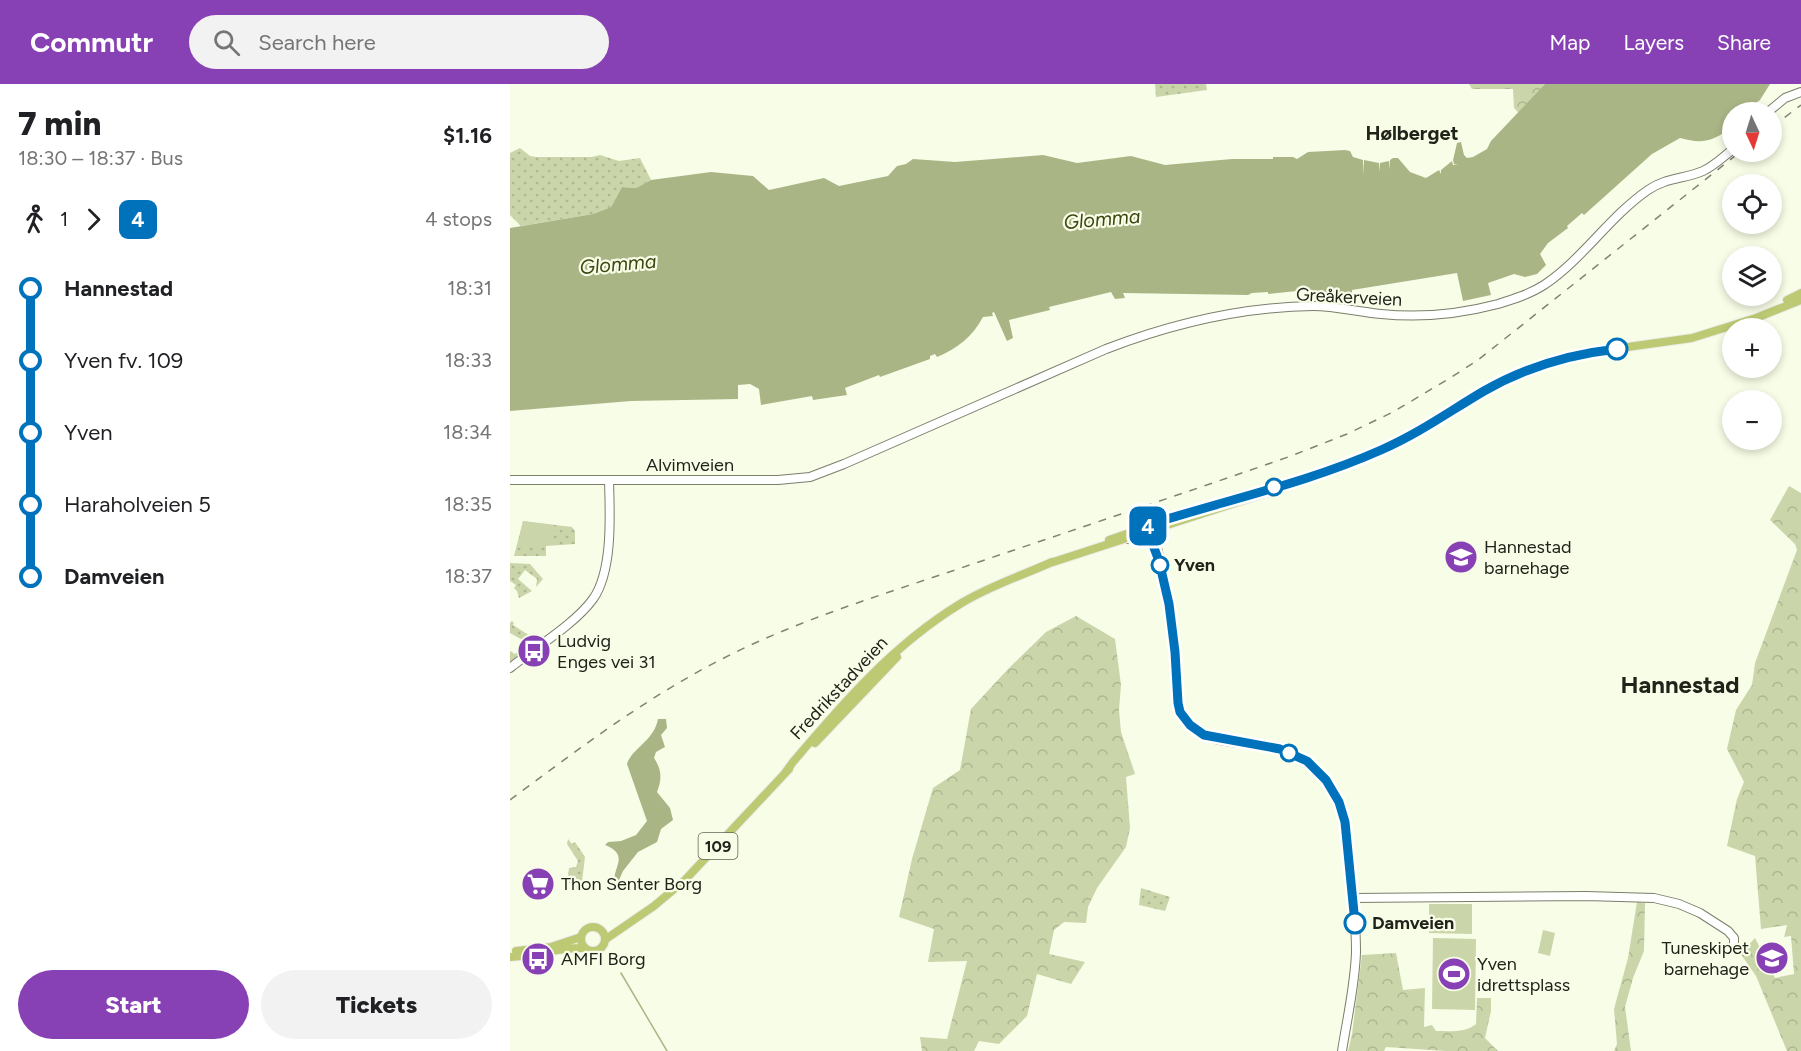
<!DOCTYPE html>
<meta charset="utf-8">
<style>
:root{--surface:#fff;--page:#f2f2f2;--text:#202124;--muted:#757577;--accent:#8841b4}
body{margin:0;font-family:Figtree,sans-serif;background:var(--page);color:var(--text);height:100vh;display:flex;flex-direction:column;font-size:22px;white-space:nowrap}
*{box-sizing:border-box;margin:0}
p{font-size:20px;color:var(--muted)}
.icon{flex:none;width:33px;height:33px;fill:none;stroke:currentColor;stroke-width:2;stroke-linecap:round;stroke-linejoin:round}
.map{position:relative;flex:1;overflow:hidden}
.sheet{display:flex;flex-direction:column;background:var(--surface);width:510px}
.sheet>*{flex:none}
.badge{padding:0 12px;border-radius:9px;font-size:21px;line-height:39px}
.needle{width:39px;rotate:176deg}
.fabs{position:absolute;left:1212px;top:18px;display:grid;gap:12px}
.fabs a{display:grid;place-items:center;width:60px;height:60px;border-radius:50%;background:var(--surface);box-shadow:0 3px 9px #0003;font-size:30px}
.map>.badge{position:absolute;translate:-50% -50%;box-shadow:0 0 0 3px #fff}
.legs{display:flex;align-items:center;gap:9px;height:66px;padding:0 18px;font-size:20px}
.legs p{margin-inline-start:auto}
.summary{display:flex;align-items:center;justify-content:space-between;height:102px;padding:0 18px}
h1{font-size:33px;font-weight:800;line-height:45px}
.button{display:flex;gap:12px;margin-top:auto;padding:12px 18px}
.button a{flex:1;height:69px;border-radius:36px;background:var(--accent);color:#fff;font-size:24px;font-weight:800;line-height:69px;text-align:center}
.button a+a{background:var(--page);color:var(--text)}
ul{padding:0 18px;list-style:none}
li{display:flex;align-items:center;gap:21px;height:72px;font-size:22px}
li i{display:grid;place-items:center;width:9px;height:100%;margin:0 8px;background:currentColor}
li i::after{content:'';width:15px;height:15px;margin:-8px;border:4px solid;border-radius:50%;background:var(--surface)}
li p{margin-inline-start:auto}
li:first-child i{background:linear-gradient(#0000 50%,currentColor 0)}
li:last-child i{background:linear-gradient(currentColor 50%,#0000 0)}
header{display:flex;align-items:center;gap:36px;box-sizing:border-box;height:84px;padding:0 30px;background:var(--accent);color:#fff}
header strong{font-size:28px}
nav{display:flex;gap:33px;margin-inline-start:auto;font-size:21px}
.search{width:420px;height:54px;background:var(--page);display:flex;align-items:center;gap:15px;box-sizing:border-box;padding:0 21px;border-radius:33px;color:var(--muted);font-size:22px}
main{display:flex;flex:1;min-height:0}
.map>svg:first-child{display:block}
.green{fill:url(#green-dots)}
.forest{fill:url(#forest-crowns)}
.pitch{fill:#cad5aa}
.water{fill:#aab586}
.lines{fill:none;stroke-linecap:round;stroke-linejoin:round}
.stream{stroke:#aab586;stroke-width:1.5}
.secondary-casing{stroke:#7a7f6c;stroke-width:10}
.primary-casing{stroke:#ededed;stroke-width:10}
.secondary{stroke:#fff;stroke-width:8}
.primary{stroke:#bdca73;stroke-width:8}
.rail{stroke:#808375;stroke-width:1.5;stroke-dasharray:8 8;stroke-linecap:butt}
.line-1-casing{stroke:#fff;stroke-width:14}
.line-1{stroke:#0072bc;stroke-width:9}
.stop-1-dot{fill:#fff;stroke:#0072bc;stroke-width:3}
.labels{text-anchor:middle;stroke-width:4.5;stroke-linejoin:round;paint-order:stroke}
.shield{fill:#f8fde7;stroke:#626458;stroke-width:1.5}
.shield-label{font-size:16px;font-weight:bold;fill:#21231b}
.street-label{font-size:18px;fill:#21231b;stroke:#f8fde7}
.poi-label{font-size:18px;fill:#21231b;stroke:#f8fde7;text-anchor:start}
.stop-label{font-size:18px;font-weight:bold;fill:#21231b;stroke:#f8fde7;text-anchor:start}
.neighbourhood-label{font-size:20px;font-weight:bold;fill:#21231b;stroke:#f8fde7}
.water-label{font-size:20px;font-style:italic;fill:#3d4610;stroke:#f8fde7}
.district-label{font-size:24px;font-weight:bold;fill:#21231b;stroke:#f8fde7}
</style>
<header>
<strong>Commutr</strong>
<div class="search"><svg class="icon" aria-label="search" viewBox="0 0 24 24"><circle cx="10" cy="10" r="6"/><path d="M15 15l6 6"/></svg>Search here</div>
<nav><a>Map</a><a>Layers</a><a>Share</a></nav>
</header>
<main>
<section class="sheet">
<div class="summary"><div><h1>7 min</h1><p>18:30 – 18:37 · Bus</p></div><b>$1.16</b></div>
<div class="legs"><svg class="icon" aria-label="walk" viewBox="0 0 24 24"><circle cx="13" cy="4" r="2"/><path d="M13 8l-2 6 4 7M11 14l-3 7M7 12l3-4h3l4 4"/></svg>1<svg class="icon" aria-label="forward" viewBox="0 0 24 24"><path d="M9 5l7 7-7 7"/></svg><b class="badge" style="background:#0072bc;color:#fff">4</b><p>4 stops</p></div>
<ul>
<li><i style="color:#0072bc"></i><b>Hannestad</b><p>18:31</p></li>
<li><i style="color:#0072bc"></i><span>Yven fv. 109</span><p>18:33</p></li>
<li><i style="color:#0072bc"></i><span>Yven</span><p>18:34</p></li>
<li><i style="color:#0072bc"></i><span>Haraholveien 5</span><p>18:35</p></li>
<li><i style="color:#0072bc"></i><b>Damveien</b><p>18:37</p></li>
</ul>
<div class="button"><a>Start</a><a>Tickets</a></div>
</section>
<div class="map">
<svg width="1291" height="967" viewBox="0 0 1291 967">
<defs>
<pattern id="green-dots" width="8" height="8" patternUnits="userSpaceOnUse" patternTransform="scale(1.5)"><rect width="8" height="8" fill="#cad5aa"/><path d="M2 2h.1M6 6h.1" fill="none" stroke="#adb792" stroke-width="1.8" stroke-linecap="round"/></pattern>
<pattern id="forest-crowns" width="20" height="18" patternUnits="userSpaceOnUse" patternTransform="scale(1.5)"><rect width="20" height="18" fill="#cad5aa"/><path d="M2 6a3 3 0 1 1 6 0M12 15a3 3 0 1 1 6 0" fill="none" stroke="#adb792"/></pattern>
</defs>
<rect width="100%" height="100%" fill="#f8fde7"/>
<!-- green -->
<path class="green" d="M645,0H696L697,6L646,13Z
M10,64L20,72L26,73H82L90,71L109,77L130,74L141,96L126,104L112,103L101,123L83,130L11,142L0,131V69Z
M13,437L62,443L65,447V460L36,462V472H4Z
M0,479L20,480L33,495L26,503L27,495L15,486L8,495L22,507L9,514L7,507L4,504L6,501L0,497Z
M2,537L4,539L3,541L28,557L34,554L0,581V567L5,570L9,567L14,570L11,565L16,558L0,549V539Z
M58,755L62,760L65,758L75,773L71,806L60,805L61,799H57L59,784L66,783L68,777L57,760Z
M631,804L660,813L655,827L629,821Z"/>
<!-- forest -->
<path class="forest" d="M959,0H1035L1009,29L1004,24L1003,5H962Z
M1279,402L1291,409V967H1277L1246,892L1228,866L1235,865L1245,854L1265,894L1284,890L1281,852L1274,853L1277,841L1251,845L1245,772L1217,762L1227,715L1234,698L1217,665L1226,626L1242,601L1245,579L1287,466L1285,460L1260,436Z
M566,532L605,555L611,601L609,626L611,648L625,690L616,693L620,744L616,763L587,804L578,823L576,839L554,838L544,846L539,870L575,878L561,900L527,890L517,932L489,960L469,957L464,967H412L410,953L437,955L457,877L418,878L424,845L389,833L402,775L423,704L450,686L461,625L498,585L536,548Z
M1127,818L1135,819L1134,867L1123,894L1115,923L1121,967H1104L1107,960L1104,925L1118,874Z
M886,869L893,906L915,904L914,943L922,941L926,947C939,947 956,949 966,940L967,914H981V927L975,954L988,967H936L876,963L874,967H838L842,950L852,871Z"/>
<!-- pitch -->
<path class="pitch" d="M13,437L41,441V461L7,464Z
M919,820H962V850L919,849Z
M1033,846L1045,849L1040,872L1028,869Z
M923,854L966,855L965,926L922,925Z"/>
<!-- water -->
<path class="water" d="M1035,0H1260L1250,16L1233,28H1222L1221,43C1204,58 1191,60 1170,54L1142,70L1074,131L1072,129L1057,142L1058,144L1038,159L1030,170L1036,181L1027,190L1015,193L1004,190L978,199L981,211L953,217L947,189L842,206V210C823,210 815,220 797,206L758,210V208L742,209L738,211L613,209L615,214L605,215L601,208L539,223L540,226L499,236L503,254L497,257L484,228L482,229L483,232L473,233C463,252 447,265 427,273L425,270L420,272V275L370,293L369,291L335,304L337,311L303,316L302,312L251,321L249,305L240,300L228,301V315L121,317L0,327V144L83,130L101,123L112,103L126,104L141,96L201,88L243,92L259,106L314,94L329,102L378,92L387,82L396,80L403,75L445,78L533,71L567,79L621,72L655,81L722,75H763V73H783L787,75L798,68L835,66L840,67L843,73L853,76V91L854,76L869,79V88L870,79L879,77V86L880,76L883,74H888L900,88L916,94L929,86L931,90V86L942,77L943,81L948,80H944L943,76L947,59L951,58L954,71L957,74L963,73L977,65L981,57Z
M148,635H156L157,644L151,651L155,663L146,668L144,674C152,686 152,695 147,708L160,724L163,736L151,745L147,758L128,768L113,787L106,803C98,786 123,772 95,761L98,758L111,757L126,751L137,737L117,680C122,664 144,657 148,635Z"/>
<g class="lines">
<!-- stream -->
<path class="stream" d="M111,889L157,967"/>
<!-- secondary casing -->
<g class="secondary-casing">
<path id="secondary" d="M1258,28L1275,14L1291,8
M0,396H268L300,393L334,380L596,265C661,240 733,223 803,222C826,222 848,228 871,230C909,234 950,230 988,220C1004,215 1020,210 1034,201C1073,175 1099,133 1138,106C1155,94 1174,95 1193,87C1204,82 1213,73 1222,66
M639,443L643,447C653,486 661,527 665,568C667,589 662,616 674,635C693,663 737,657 766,664C829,681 833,726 840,782C843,810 846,839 846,868C845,901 837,935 832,967
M618,455L630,456L642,460
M0,584C25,564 65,540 83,515C103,487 100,430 99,397
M843,814L1076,812L1144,814L1169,820L1190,829L1218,847L1224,854V861"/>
</g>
<!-- primary casing -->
<g class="primary-casing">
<path id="primary" d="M1277,216L1291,209
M599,456L703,420
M537,480L759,408L857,372L907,348L976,306L1040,279L1096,266L1182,254L1246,234L1291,216
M305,659L387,573
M275,689L283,678C333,619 383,561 450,520C479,502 511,492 542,478
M71 855a12 12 0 1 1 24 0a12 12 0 1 1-24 0Z
M96,855L144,822L175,796L279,685
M6,867L41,863L71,853
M0,873C25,872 50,863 75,864"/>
</g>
<!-- secondary -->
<use href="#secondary" class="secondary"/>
<!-- primary -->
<use href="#primary" class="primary"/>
<!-- rail -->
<path class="rail" d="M1262,43L1291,21
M0,716C67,666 133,616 208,577C283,538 365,513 445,486C557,448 669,411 781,372L837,350L883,328L940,294L968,276L1230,68"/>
</g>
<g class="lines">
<!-- line-1 casing -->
<g class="line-1-casing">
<path id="line-1" d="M845,839L835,738L829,718L816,696L797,677L770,665L694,651L680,641L670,628L668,619L665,568L659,520L649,477L638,448V441C716,416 797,399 871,366C908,350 940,327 974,307C1014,284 1061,270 1107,265"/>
</g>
<!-- line-1 -->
<use href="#line-1" class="line-1"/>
</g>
<!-- icons -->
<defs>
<g id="school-disc" transform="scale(1.725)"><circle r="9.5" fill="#8841b4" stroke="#f8fde7"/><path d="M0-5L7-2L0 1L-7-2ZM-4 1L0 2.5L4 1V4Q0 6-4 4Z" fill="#fff"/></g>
<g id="bus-disc" transform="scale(1.725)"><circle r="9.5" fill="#8841b4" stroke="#f8fde7"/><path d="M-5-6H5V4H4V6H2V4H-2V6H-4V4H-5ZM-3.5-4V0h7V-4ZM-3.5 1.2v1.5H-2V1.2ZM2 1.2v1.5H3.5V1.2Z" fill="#fff"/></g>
<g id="supermarket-disc" transform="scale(1.725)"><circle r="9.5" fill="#8841b4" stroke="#f8fde7"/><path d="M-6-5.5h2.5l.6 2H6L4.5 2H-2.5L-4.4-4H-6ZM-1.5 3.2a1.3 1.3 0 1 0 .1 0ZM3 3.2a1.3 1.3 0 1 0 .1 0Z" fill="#fff"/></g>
<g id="stadium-disc" transform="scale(1.725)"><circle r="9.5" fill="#8841b4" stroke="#f8fde7"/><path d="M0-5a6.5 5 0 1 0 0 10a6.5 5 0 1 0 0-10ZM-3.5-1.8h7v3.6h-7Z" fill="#fff"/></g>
</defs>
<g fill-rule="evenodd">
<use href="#school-disc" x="951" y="473"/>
<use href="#bus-disc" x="24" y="567"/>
<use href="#supermarket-disc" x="28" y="800"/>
<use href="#school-disc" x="1262" y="874"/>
<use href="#bus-disc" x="28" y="875"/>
<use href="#stadium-disc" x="944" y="890"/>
</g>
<!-- markers -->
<g class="stop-1-dot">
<circle cx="1107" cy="265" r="10"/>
<circle cx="764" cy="403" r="8"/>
<circle cx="650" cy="481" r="8"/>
<circle cx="779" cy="669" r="8"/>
<circle cx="845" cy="839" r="10"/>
</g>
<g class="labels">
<!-- shield labels -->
<rect class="shield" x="188.5" y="749" width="39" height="26" rx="4.5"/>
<g class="shield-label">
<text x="208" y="768">109</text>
</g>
<!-- street labels -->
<g class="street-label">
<text transform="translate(839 213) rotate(3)" y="6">Greåkerveien</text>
<text x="180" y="387">Alvimveien</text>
<text transform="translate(329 604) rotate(-47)" y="6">Fredrikstadveien</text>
</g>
<!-- poi labels -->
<g class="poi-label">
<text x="974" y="469">Hannestad<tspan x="974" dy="21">barnehage</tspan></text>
<text x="47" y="563">Ludvig<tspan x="47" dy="21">Enges vei 31</tspan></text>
<text x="51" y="806">Thon Senter Borg</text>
<text x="1239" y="870" text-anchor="end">Tuneskipet<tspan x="1239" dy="21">barnehage</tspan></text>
<text x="51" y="881">AMFI Borg</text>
<text x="967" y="886">Yven<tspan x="967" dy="21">idrettsplass</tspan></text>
</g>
<!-- stop labels -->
<g class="stop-label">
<text x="664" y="487">Yven</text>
<text x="862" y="845">Damveien</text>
</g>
<!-- neighbourhood labels -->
<g class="neighbourhood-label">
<text x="902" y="56">Hølberget</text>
</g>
<!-- water labels -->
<g class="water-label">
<text transform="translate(592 135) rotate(-5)" y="7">Glomma</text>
<text transform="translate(108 180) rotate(-5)" y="7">Glomma</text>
</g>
<!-- district labels -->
<g class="district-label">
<text x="1170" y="609">Hannestad</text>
</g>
</g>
</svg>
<div class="fabs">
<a><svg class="needle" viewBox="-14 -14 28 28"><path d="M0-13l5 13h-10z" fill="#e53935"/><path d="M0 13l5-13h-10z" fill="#757577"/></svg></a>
<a><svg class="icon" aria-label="locate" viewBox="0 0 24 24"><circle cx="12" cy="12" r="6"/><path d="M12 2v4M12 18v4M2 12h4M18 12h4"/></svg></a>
<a><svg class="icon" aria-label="layers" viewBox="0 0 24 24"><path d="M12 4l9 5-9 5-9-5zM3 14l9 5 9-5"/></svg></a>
<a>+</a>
<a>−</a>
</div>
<b class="badge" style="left:638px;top:442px;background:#0072bc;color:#fff">4</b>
</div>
</main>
